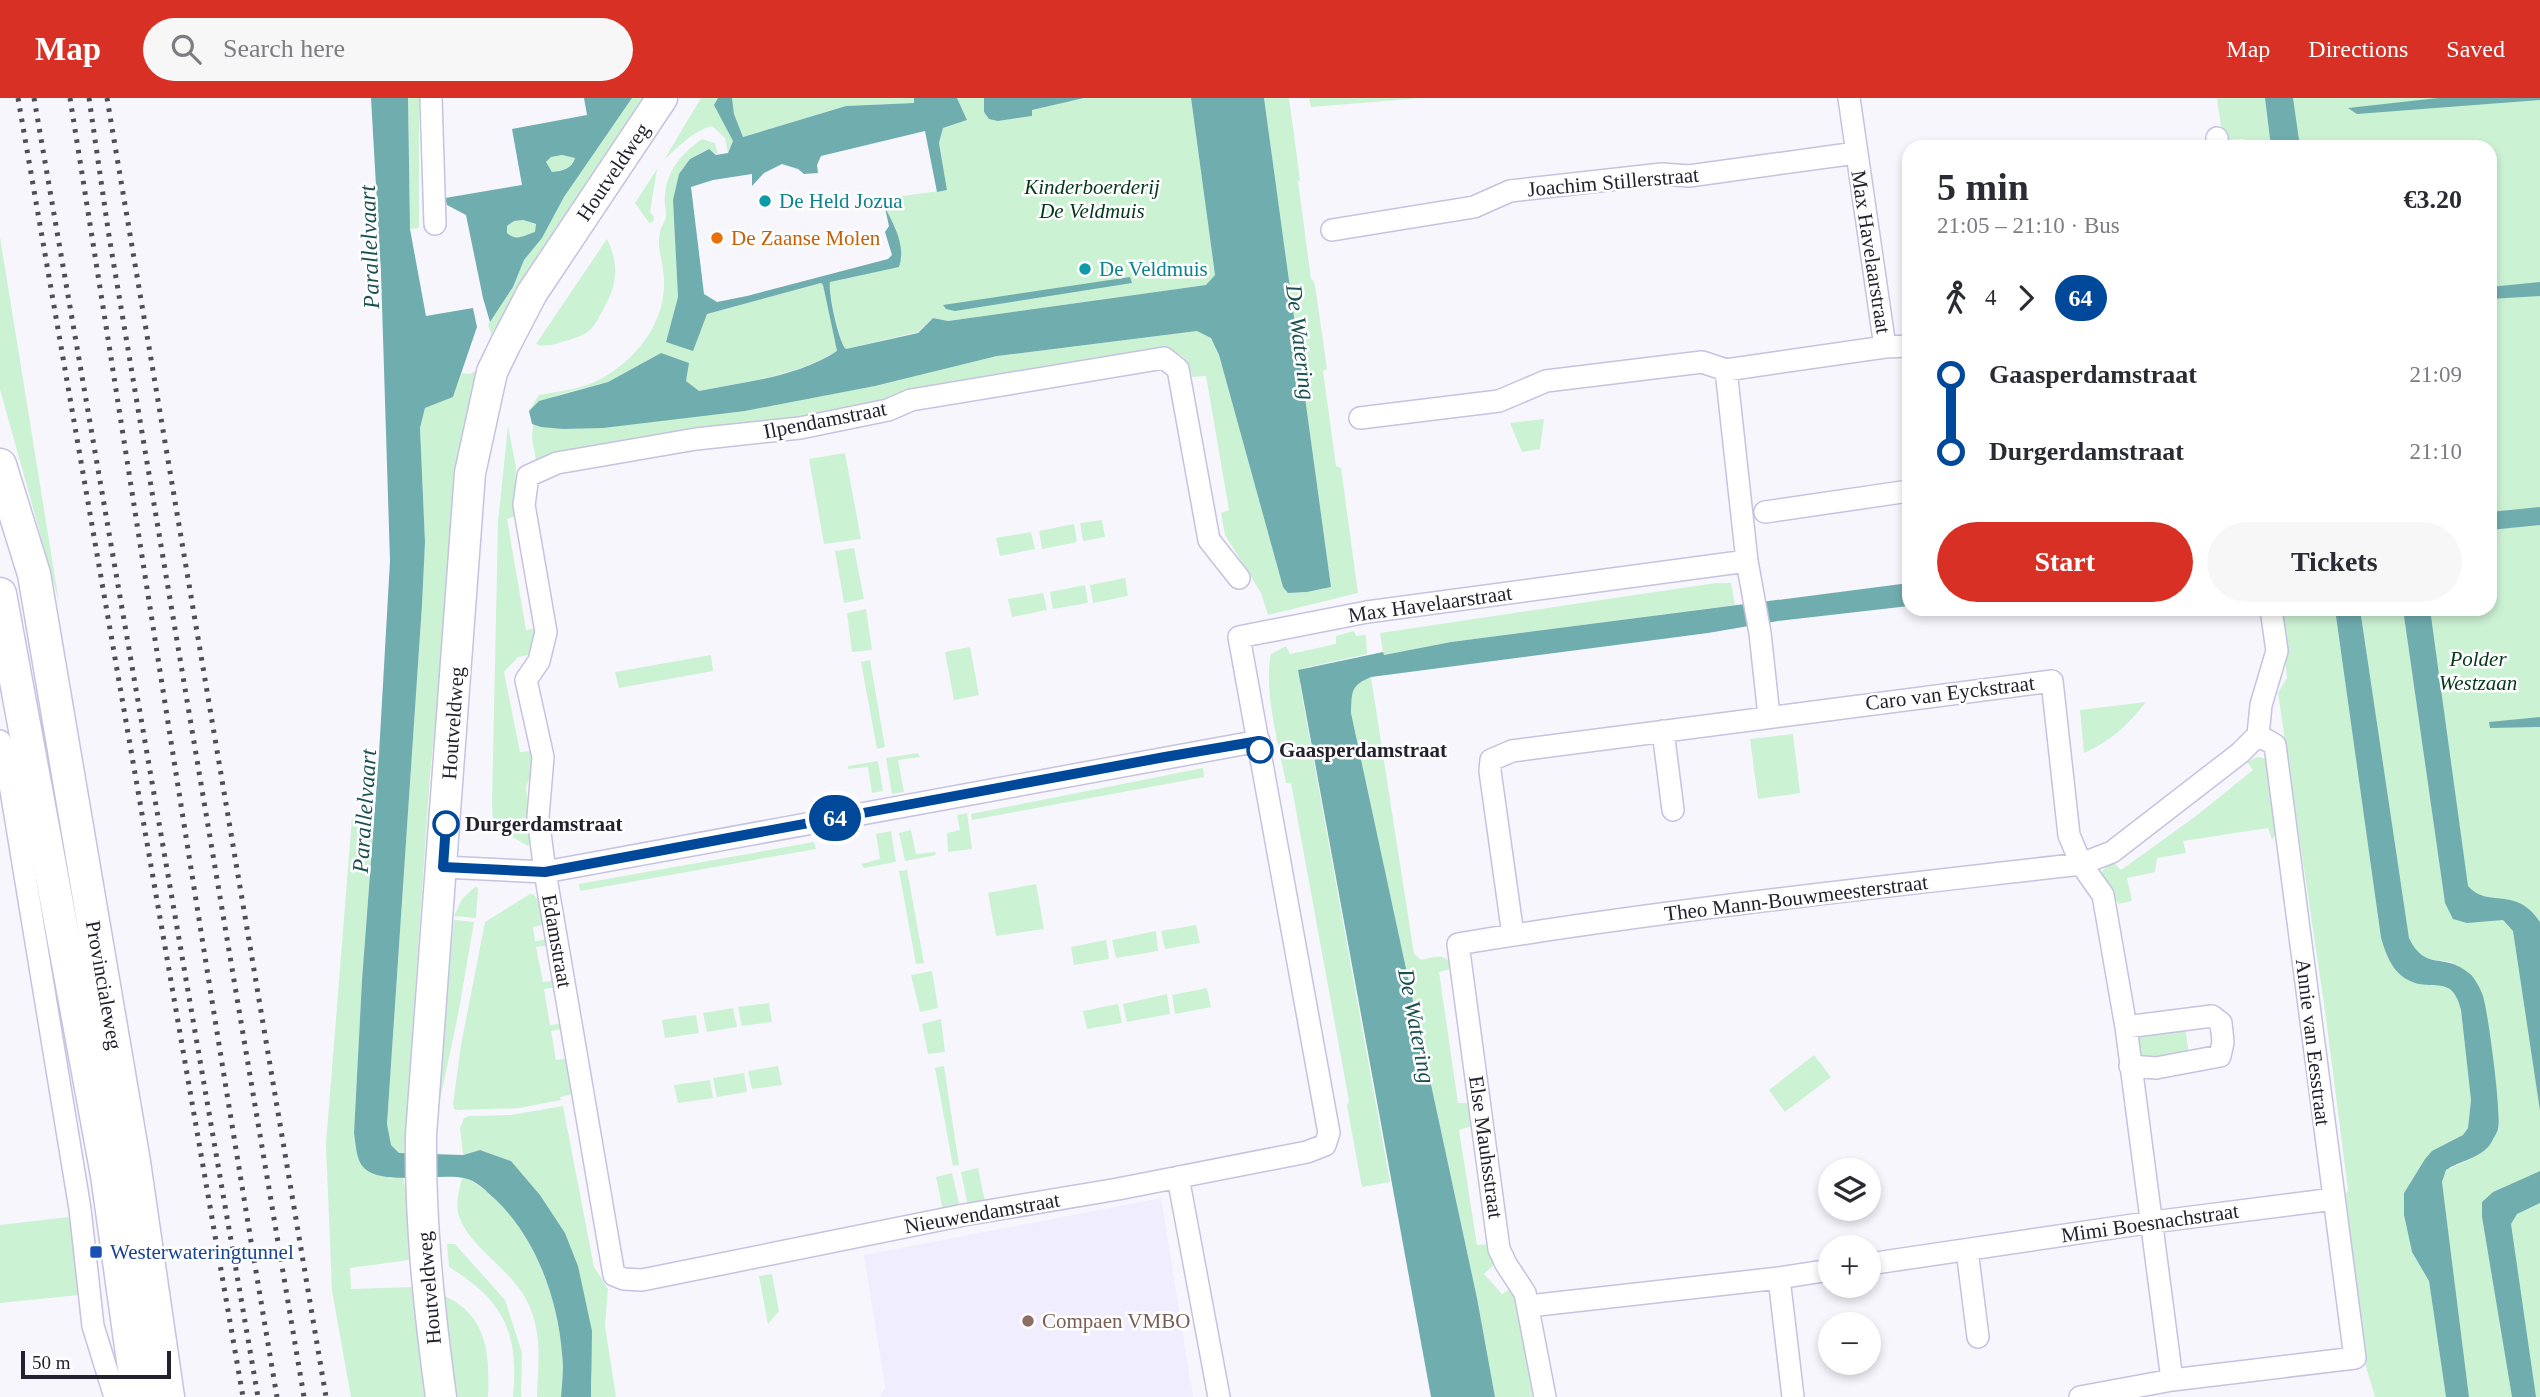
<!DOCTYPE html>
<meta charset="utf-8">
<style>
:root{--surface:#fff;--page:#f7f7f7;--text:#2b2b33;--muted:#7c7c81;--accent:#d93025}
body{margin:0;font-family:Georgia,serif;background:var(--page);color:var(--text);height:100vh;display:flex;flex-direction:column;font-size:26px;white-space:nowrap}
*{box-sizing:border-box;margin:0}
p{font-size:23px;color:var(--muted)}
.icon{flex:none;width:38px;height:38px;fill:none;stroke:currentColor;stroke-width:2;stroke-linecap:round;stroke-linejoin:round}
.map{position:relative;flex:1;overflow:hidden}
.sheet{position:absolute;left:1902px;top:42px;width:595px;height:476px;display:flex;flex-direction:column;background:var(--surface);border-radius:21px;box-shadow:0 4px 10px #0003}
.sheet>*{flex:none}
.badge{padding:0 14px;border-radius:23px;font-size:24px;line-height:46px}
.controls{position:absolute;left:1818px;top:1060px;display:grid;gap:14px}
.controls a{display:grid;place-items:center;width:63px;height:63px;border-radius:50%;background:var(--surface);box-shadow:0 4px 10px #0003;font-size:35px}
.scale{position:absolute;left:21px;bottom:18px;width:150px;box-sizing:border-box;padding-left:7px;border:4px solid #24212e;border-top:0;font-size:19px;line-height:24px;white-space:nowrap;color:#24212e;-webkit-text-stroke:5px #fff;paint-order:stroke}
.map>.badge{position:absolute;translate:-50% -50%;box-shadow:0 0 0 4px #fff}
.legs{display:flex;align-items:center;gap:10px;height:77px;padding:0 35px;font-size:23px}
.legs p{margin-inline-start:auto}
.overview{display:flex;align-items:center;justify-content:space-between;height:119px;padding:0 35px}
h1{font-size:38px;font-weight:800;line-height:52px}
.primary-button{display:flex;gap:14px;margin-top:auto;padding:14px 35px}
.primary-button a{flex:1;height:80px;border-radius:42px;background:var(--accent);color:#fff;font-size:28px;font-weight:800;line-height:80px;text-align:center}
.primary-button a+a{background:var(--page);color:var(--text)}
ul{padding:0 35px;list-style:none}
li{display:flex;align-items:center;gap:24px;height:77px;font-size:26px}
li i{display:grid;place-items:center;width:10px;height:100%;margin:0 9px;background:currentColor}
li i::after{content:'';width:18px;height:18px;margin:-9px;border:5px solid;border-radius:50%;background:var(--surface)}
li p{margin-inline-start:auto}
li:first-child i{background:linear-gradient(#0000 50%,currentColor 0)}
li:last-child i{background:linear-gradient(currentColor 50%,#0000 0)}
header{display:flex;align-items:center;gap:42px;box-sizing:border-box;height:98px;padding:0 35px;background:var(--accent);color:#fff}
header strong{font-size:33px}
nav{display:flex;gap:38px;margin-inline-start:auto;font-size:24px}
.search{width:490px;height:63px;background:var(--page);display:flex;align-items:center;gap:18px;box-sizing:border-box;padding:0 24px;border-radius:38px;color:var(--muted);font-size:26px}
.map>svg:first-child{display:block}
.built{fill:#f0eefe}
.green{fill:#ccf2d4}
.water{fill:#70adaf;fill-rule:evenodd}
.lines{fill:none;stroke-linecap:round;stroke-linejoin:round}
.street-casing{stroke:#c7c1e2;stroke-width:24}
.secondary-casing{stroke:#c7c1e2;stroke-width:33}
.primary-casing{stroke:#c7c1e2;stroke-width:35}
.street{stroke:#fff;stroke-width:21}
.secondary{stroke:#fff;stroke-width:30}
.primary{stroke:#fff;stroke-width:32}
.rail{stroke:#504d59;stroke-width:5;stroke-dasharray:3.5 7;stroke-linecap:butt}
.line-1-casing{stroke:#fff;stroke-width:16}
.line-1{stroke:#004899;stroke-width:10}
.culture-dot{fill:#0f9aa8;stroke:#fff;stroke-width:2.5}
.food-dot{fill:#e8710a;stroke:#fff;stroke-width:2.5}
.stop-1-dot{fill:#fff;stroke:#004899;stroke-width:3.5}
.transit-dot{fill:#1a4fb4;stroke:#fff;stroke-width:2.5}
.education-dot{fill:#8d6e63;stroke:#fff;stroke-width:2.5}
.labels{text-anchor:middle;stroke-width:5;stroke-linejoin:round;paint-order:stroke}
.street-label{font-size:21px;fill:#24212e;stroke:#fff}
.park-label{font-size:21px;font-style:italic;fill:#043819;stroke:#fff}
.culture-label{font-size:21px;fill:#0d838f;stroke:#fff;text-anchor:start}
.food-label{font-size:21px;fill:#c56008;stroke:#fff;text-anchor:start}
.stop-label{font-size:21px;font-weight:bold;fill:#24212e;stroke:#fff;text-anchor:start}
.transit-label{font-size:21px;fill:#164399;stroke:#fff;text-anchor:start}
.education-label{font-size:21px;fill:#785e54;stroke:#fff;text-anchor:start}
.water-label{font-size:23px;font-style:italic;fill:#1a5052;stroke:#fff}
</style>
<header>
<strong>Map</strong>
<div class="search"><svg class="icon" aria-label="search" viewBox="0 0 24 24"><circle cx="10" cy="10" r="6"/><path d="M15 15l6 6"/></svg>Search here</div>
<nav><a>Map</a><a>Directions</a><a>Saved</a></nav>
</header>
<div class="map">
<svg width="2540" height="1299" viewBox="0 0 2540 1299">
<rect width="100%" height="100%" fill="#f7f6fd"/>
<!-- built -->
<path class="built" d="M1161,1100L1193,1299H880L885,1289L864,1157Z"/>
<!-- green -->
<path class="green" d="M408,0H419V130L410,131Z
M632,0H650L493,241L488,227L513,189L524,162L542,140L564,99Z
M701,0H718L715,7L732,37L733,42L728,55L725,40L712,28C693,33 678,49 664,62Z
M732,0H914L915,5L846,8L743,39L734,16Z
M957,0H984V14L998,23L1032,18L1031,12L1084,0H1191L1215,177L1206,187L948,223L933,220L918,234L846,251C840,246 828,194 830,184L902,161L896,131L885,110L895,99L947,92L939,45L943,30L967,22Z
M1264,0H1289L1300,82L1298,83L1311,181L1313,182L1315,187L1327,271L1323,273L1336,368L1341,370L1358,495L1268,517L1261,495L1225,437L1221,415L1229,412L1206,278L1192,279C1189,258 1180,253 1160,253L882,309L573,354L536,362L532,340L533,326L541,329L745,313L875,288L997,258L1197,233L1211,240L1219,257L1283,489L1289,495L1307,494L1331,489Z
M1309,0H1423L1311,9Z
M2217,0H2265L2271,49H2246L2245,41L2223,42Z
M2271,0H2540V958L2536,919L2513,833L2540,1013V1073L2493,1094L2482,1104V1119L2512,1299H2469L2442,1084L2446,1072L2469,1062L2499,1030L2498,1005L2483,898L2452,864C2429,861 2420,863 2409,840L2360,511H2403L2445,805L2472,822L2405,511H2490V49H2277Z
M702,41L715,45L718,57L708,51L690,61L673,102L678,199L666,244L707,216L821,185L823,187L837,253C797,278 745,284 698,293L686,283L661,255L608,284L557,297L529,313L539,297C555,294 572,292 587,287C629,271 666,229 664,182C664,166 656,149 660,134C661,128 665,124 666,119C666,112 664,104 665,97C667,72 682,55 702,41Z
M562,57L575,60C572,71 562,72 552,74L546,64L551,59Z
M657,71L650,114L654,119L653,124L649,125L635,105Z
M523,122L537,127L536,134C524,137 517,144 507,135V128L514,123Z
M0,139L59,504L0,291Z
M607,141C621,169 616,191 600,217C598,221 595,227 591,231C584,238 572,241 562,244C553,247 545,249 536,246Z
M483,269L446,519L430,677L404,1055H399L391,1047L387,1026L422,507L425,444L420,330L425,310L453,299L462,275L470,276Z
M1544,321L1540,351L1522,354L1510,325Z
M508,328L516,369L515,390L518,417L507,421L526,532L539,530L533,556L518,559L504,574L520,654L532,653L533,672L526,689L532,739L528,748L493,728L492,705L498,424Z
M845,355L861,441L824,446L809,361Z
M1102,422L1105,439L1083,443L1080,425Z
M1074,426L1077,444L1042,451L1039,433Z
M1031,434L1035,451L1000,458L996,440Z
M854,450L864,501L844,505L835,453Z
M1125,480L1128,498L1093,505L1090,487Z
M1716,485H1731L1735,507L1451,544L1384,557L1383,554L1380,535Z
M1085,487L1088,505L1053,511L1050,494Z
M1043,495L1047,512L1012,519L1008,501Z
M866,511L872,552L852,554L847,515Z
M2283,511H2335L2381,840C2386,856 2392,874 2408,882C2431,895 2452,874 2461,912L2471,1002L2468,1030L2463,1037L2425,1061L2404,1095V1117L2412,1154L2429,1183L2446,1299H2375L2364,1262L2366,1258L2343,1101L2348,1092L2325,913L2278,595L2287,580L2281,518Z
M1354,533L1356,538L1366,537L1367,556L1304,570L1300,587L1390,1084L1362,1089L1347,1008L1349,1003L1291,685H1286C1279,649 1263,591 1271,556L1286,548L1290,556L1336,546V538Z
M970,549L979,597L954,602L945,554Z
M711,557L713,573L619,590L615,574Z
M870,562L885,649L877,651L861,564Z
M1371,579L1414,856L1421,862C1436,859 1446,854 1453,870L1439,874L1458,1005H1468L1472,1028L1459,1032L1477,1147L1492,1146L1495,1166L1484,1176L1502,1196L1513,1189L1518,1198L1532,1299H1495L1477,1200L1351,615C1351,594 1350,588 1371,579Z
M2146,604C2128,627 2111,643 2084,655L2080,612Z
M1793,636L1800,695L1758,701L1750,641Z
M918,655L920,659L898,662L904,694L892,696L886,660Z
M2257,659L2269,661L2279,731L2272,742L2268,730L2183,743L2186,755L2157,760L2155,774L2127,780L2132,803L2119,806L2102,785V773L2112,763L2121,772L2196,718L2253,672L2247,664Z
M878,663L883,693L872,695L868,669L848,671V668Z
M1203,670L1204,679L972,722L971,716Z
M967,715L972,751L948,754L947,735L960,732L957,717Z
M352,720L373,731L362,882L354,1035L390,1081L403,1078L406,1095L409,1162L350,1170L351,1191L413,1189L427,1299H351L332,1193L326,1046Z
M911,732L916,756L935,754L936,757L905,763L899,735Z
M891,733L896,764L864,770L861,766L880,761L876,736Z
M814,744L816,751L580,793L579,786Z
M907,772L924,865L916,866L899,773Z
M1036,786L1044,831L996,838L988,795Z
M476,788L478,791L476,820L454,818L462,801Z
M530,796H533L541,806L547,826L533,829L535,843L550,841L551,847L536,849L543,884L557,882L558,889L544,891L550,927L565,925L566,930L551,933L556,962L572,960L578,995L560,999L561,1002L520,1010L458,1012L454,1011L453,1006L461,947L485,824Z
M454,822L474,824L458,917L438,1011L436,1005Z
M1196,827L1200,845L1165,851L1161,833Z
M1156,833L1158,853L1116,860L1112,842Z
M1106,842L1109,861L1074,867L1071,849Z
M932,873L938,910L920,914L911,877Z
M1207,890L1211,909L1175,916L1172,897Z
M1167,896L1170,916L1127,924L1123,906Z
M769,905L772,924L742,928L738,909Z
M1118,906L1122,925L1087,931L1083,913Z
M733,910L737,929L707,934L703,915Z
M696,917L699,935L665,940L662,922Z
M941,921L945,954L928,956L922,926Z
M2185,930L2189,956L2146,961L2139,957L2137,949L2139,938L2148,934Z
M1814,957L1831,979L1785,1014L1769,992Z
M778,968L782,987L752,991L748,973Z
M944,968L959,1067L953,1068L935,970Z
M744,975L747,994L717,999L713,980Z
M710,982L713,1000L678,1005L674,987Z
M563,1008L594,1169L608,1191L605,1228L616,1299H591L592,1280L578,1168L565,1135L540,1097L511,1063L480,1052L463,1057L460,1030L464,1020L470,1018L511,1017Z
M978,1070L985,1104L968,1108L961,1074Z
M952,1075L960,1110L943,1113L936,1079Z
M2540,1078V1299H2517L2496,1107Z
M465,1079C526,1112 557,1190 562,1256C564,1270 562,1285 561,1299H537C538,1265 543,1235 527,1203C512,1172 469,1149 459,1118C455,1106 459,1092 462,1080Z
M78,1118L89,1196L0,1205V1127Z
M447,1146H455L505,1202L522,1255L521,1299H513C519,1234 504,1203 449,1169Z
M772,1176L779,1213L768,1226L759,1178Z
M438,1195C487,1214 490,1253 488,1299H451Z"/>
<!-- water -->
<path class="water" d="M371,0H408L410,131L426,218L473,210L477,229L453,299L425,310L420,330L425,444L422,507L387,1026L391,1047L399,1055L463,1057L480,1052L511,1063L540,1097L565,1135L578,1168L592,1233L591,1299H561C562,1285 564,1270 562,1256C558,1201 536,1140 495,1101C486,1093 476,1082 464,1080C440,1075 382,1088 364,1070C356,1062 356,1047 354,1035L362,882L379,656L390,463L381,175Z
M584,0H632L564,99L542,140L524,162L513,189L490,224L483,200L466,117L447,107L445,100L522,87L512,31L587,17ZM562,57L575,60C572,71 562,73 552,74L546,64L551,59ZM523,122L536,126L535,134C524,137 517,144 507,135V128L514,123Z
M718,0H732L734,16L743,39L846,8L914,5V0H957L967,22L943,30L939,45L947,92L937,94L925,33L821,58L817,67L818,75L804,76L798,71L782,66L764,75L752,88V76L713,82L691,89L704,196L717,204L747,198L888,161L892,157L885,134L889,128L885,110C895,128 906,149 899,169L830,184C828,195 839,245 846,251L918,235L933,220L948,223L1206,187L1215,177L1191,0H1264L1331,489L1307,494L1288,495L1283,489L1219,257L1211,240L1197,233L997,258L875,288L745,313L603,330L563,331L541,329L532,326L529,313L539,303L608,284L661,255L689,265L686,283L699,293C745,284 797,279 837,253L823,187L821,185L707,216L693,253L666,244L678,199L673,102L679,76L690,61L709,51L716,57L728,55L733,43L714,7Z
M984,0H1084L1032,12V18L998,23L989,21L984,14Z
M2265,0H2293L2300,49H2271Z
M2438,0H2540V2L2357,16L2348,10Z
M1130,179L1132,185L955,213L946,211L943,207Z
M2540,184V198L2490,201V189Z
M2540,409V427L2490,432V414Z
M1909,485V508L1778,523L1708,535L1371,579C1350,588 1352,594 1351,615L1477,1200L1495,1299H1431L1298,572L1383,554L1384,557L1451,544Z
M2335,511H2360L2409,840C2426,875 2444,853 2470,876C2475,880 2481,892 2483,898C2488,913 2502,1019 2498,1031C2497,1035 2493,1041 2491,1045C2482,1060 2459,1063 2446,1072L2442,1084L2469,1299H2446L2429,1183L2412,1154L2404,1117V1095L2425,1061L2432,1053L2463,1037L2468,1030L2471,1002L2461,912C2452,874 2431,895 2408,882C2392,874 2386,856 2381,840Z
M2403,511H2430L2468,788C2488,811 2516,787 2540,824V1013L2513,833L2503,822L2467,825L2453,821L2445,805Z
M2540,619V629H2538L2490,630L2489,624Z
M2540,1073V1105L2517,1116L2511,1126L2536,1299H2512L2482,1119V1104L2493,1094Z"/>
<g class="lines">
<!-- street casing -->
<g class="street-casing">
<path id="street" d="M431,0L435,126
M1849,0L1885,249
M2217,40L2218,49
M1332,132L1474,109L1510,93L1662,76L1689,78L1856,55
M1726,272L1747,463L1760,535L1769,618
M1360,320L1499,303L1546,283L1702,264L1726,272L1885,249L1909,248
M1765,414L1909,393
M1239,480L1209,442L1178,271L1164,260L911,302L888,312L800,330L696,341L557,365L528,378L524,407L546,534L539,563L526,582L543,659L538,719L545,774L614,1177L624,1181L642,1182L964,1117L1118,1091L1307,1054L1325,1047L1329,1035L1239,539L1367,514L1747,463
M1663,633L1673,712
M2258,637L2261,607L2277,553L2271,511
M0,643L5,656L80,1111L93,1228L115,1299
M443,769L545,774L1259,643
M1513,837L1490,673L1491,662L1512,653L2052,583L2069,737L2081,766L2103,797L2126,929L2172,1282
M2126,929L2212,918L2221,925L2223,944L2220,958L2156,970L2130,968
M1178,1079L1219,1299
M1967,1152L1978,1239
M1869,1166L2153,1124L2334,1101
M1779,1180L1793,1299
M1529,1208L1779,1180L1830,1172
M1545,1299L1525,1195L1506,1166L1499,1151L1458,846C1664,812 1873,790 2081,766L2112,754L2240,655L2258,637L2275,647L2355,1260L2172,1282L2080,1299"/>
</g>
<!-- secondary casing -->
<g class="secondary-casing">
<path id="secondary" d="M441,1299C429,1211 420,1125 421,1037L470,375L492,274L505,247L532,195L662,0"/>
</g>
<!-- primary casing -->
<g class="primary-casing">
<path id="primary" d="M0,367L34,476L134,1064L168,1299
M0,496L107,1077L138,1299"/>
</g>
<!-- street -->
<use href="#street" class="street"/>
<!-- secondary -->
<use href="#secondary" class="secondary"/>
<!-- primary -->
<use href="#primary" class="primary"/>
<!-- rail -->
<path class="rail" d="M18,0L243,1299
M34,0L258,1299
M70,0C139,433 204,867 277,1299
M89,0L109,138L304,1299
M107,0L326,1299"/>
</g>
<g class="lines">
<!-- line-1 casing -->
<g class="line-1-casing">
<path id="line-1" d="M446,726L443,769L545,774L1165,659L1259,643L1260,652"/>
</g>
<!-- line-1 -->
<use href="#line-1" class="line-1"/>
</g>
<!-- markers -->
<g class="culture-dot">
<circle cx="765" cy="103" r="7"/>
<circle cx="1085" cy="171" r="7"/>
</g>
<circle class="food-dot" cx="717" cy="140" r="7"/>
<g class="stop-1-dot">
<circle cx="1260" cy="652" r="12"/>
<circle cx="446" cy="726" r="12"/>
</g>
<rect class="transit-dot" x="89" y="1147" width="14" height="14" rx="3.5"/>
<circle class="education-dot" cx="1028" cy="1223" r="7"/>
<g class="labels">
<!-- street labels -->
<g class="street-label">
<text transform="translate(613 74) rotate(-56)" y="7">Houtveldweg</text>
<text transform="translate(1613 84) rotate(-5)" y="7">Joachim Stillerstraat</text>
<text transform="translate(1871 154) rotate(81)" y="7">Max Havelaarstraat</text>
<text transform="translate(825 322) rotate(-11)" y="7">Ilpendamstraat</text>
<text transform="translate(1430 506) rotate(-8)" y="7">Max Havelaarstraat</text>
<text transform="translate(1950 595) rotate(-7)" y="7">Caro van Eyckstraat</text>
<text transform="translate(453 625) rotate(-86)" y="7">Houtveldweg</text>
<text transform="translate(1796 800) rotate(-7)" y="7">Theo Mann-Bouwmeesterstraat</text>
<text transform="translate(557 843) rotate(80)" y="7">Edamstraat</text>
<text transform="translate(104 887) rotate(80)" y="7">Provincialeweg</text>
<text transform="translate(2313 944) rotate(83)" y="7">Annie van Eesstraat</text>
<text transform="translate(1486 1049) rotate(82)" y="7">Else Mauhsstraat</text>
<text transform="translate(982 1115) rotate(-10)" y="7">Nieuwendamstraat</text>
<text transform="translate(2150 1125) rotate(-8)" y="7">Mimi Boesnachstraat</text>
<text transform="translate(429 1190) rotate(-95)" y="7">Houtveldweg</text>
</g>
<!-- park labels -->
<g class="park-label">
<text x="1092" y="96">Kinderboerderij<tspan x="1092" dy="24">De Veldmuis</tspan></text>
<text x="2478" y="568">Polder<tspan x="2478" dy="24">Westzaan</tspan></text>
</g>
<!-- culture labels -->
<g class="culture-label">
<text x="779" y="110">De Held Jozua</text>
<text x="1099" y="178">De Veldmuis</text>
</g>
<!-- food labels -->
<g class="food-label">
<text x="731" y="147">De Zaanse Molen</text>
</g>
<!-- stop labels -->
<g class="stop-label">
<text x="1279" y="659">Gaasperdamstraat</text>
<text x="465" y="733">Durgerdamstraat</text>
</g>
<!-- transit labels -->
<g class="transit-label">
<text x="110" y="1161">Westerwateringtunnel</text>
</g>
<!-- education labels -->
<g class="education-label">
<text x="1042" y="1230">Compaen VMBO</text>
</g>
<!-- water labels -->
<g class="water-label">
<text transform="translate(369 149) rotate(-92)" y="8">Parallelvaart</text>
<text transform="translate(1301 244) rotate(83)" y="8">De Watering</text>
<text transform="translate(364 713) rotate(-86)" y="8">Parallelvaart</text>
<text transform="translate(1417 928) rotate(79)" y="8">De Watering</text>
</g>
</g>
</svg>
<div class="controls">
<a><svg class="icon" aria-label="layers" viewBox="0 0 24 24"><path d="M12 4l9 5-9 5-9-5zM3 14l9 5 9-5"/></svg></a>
<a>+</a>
<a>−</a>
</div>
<div class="scale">50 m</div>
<b class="badge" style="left:835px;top:720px;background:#004899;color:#fff">64</b>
<section class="sheet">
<div class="overview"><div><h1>5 min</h1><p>21:05 – 21:10 · Bus</p></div><b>€3.20</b></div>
<div class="legs"><svg class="icon" aria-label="walk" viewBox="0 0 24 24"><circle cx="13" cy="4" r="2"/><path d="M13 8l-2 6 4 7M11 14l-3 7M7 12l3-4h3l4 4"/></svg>4<svg class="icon" aria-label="forward" viewBox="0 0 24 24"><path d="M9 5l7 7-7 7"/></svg><b class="badge" style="background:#004899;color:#fff">64</b></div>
<ul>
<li><i style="color:#004899"></i><b>Gaasperdamstraat</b><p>21:09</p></li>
<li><i style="color:#004899"></i><b>Durgerdamstraat</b><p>21:10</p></li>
</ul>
<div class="primary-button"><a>Start</a><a>Tickets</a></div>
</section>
</div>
